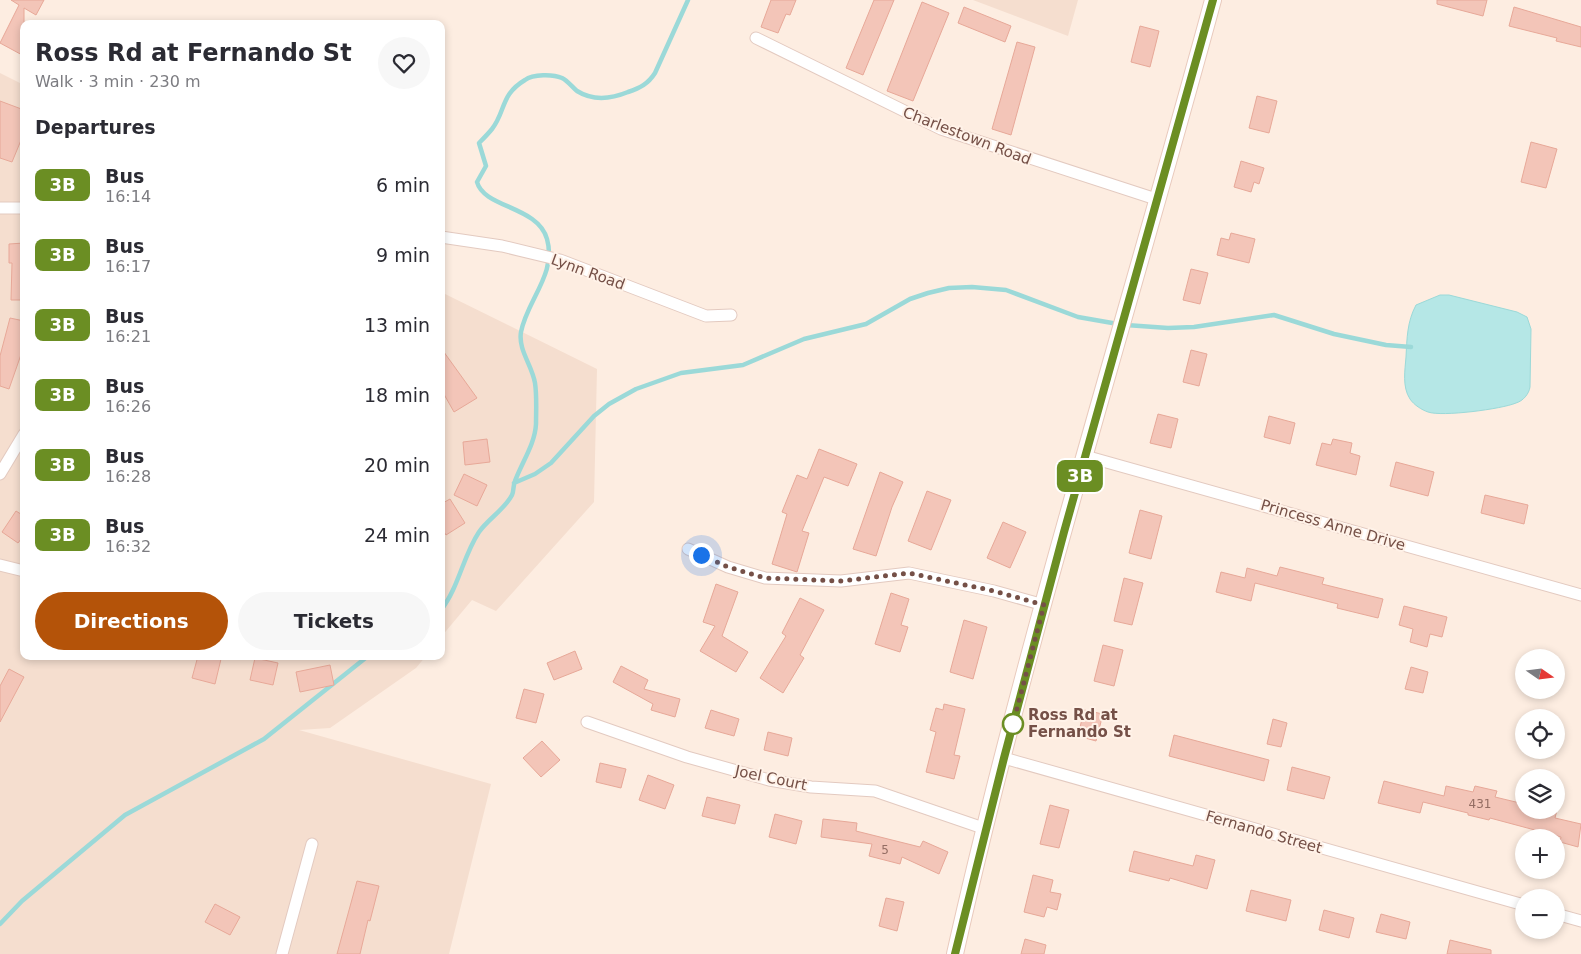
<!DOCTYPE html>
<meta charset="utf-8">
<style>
:root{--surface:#fff;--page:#f7f7f7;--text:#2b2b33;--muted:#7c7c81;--accent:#b45309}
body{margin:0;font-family:"DejaVu Sans",sans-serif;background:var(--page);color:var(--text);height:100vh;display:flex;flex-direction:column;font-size:19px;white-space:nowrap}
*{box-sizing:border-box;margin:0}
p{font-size:16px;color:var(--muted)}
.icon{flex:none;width:28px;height:28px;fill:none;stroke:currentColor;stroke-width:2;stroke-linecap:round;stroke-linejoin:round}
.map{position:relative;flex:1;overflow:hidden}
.drawer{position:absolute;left:20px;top:20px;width:425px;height:640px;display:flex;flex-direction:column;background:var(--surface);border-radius:10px;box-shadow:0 2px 8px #0003}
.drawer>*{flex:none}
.badge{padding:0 10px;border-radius:8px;font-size:18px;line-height:32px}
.needle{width:32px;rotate:104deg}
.controls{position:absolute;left:1515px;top:649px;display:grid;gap:10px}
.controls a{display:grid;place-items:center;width:50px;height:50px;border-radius:50%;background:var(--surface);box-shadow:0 2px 8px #0003;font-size:25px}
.you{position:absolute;width:25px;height:25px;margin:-12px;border:4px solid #fff;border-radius:50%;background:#1a73e8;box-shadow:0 0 0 8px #1a73e833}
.map>.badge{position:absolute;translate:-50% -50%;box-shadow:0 0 0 2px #fff}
h2{padding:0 15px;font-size:19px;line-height:45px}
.round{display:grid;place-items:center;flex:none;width:52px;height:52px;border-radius:26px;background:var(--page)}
.summary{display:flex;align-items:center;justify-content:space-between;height:85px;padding:0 15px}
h1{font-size:24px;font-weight:700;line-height:38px}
.primary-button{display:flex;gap:10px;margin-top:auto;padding:10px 15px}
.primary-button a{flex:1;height:58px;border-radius:30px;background:var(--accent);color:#fff;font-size:20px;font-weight:700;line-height:58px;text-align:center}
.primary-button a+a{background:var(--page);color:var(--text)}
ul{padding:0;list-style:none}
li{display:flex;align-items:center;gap:15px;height:70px;padding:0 15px}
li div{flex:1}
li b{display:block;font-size:19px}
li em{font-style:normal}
li .badge{min-width:55px;font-weight:700;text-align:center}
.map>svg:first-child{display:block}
.residential{fill:#f5decf}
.water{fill:#b5e7e6;stroke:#9bd9d8}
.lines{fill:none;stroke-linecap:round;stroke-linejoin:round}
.stream{stroke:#9bd9d8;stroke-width:4.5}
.building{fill:#f3c5b8;stroke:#e7a898}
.street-casing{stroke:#e3cac0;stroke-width:13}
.secondary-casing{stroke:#e9cabd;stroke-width:18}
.street{stroke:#fff;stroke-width:11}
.secondary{stroke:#fff;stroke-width:16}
.line-casing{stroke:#fff;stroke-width:11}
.line{stroke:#6b8e23;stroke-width:8}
.walk{stroke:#755047;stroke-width:5;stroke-dasharray:0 9}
.stop-dot{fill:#fff;stroke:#6b8e23;stroke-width:2.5}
.labels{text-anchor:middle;stroke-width:4;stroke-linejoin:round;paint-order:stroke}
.number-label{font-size:12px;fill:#946d63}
.street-label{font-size:15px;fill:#755047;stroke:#fff2e8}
.stop-label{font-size:15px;font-weight:bold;fill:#755047;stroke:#fff2e8;text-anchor:start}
</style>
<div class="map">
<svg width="1581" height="954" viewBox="0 0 1581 954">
<rect width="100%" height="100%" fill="#fdede1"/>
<!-- residential -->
<path class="residential" d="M973,0H1078L1068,36Z
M0,73L24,85V656H426L416,668L330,728L299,730L491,784L449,954H0Z
M441,292L597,369L594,502L496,611L472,600L441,637Z"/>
<!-- water -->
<path class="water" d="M1440,295H1449L1517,312L1527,317L1531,329L1530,387C1529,394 1523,401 1516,403C1502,409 1442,417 1428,412C1422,410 1414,405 1410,399C1402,387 1405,370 1406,357C1407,338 1407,322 1416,305Z"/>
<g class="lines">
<!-- stream -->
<path class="stream" d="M1126,325L1168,328L1194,327L1274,315L1334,334L1386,345L1411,347
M514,483L535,474L551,463L594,416L609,404L636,389L681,373L743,365L804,339L866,324L910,299L928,293L949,288L972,287L1006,290L1078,317L1118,324
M441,610C459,587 463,556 479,532C488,519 505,509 512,495C514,491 513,485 515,481C522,462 535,444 536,424C536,411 537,396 535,383C532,365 518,350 521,332C527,300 557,274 547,239C538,206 484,208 477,182L486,166L479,143C483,139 488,134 492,129C506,111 500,95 525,80C533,74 553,74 562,78C568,81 572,87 577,91C593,101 611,99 628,92C640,88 648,84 655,73L688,0
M0,924L22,901L125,815L264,739L368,656"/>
</g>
<!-- building -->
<path class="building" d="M11,0H44L36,15L24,8V56L0,43L19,5Z
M771,0H796L790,15L786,14L778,33L761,27Z
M874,0H894L863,75L846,68Z
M1437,0H1487L1483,16L1437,4Z
M922,2L949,13L913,101L887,91Z
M964,7L1011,26L1005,42L958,23Z
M1514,7L1581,27V47L1556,41L1557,38L1509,26Z
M1140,26L1159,31L1150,67L1131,62Z
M1017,42L1035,47L1011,135L992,129Z
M1257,96L1277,101L1269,133L1249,128Z
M0,101L24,110V133L12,162L0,158Z
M1531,142L1557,149L1546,188L1521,182Z
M1241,161L1264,168L1259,184L1254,182L1251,192L1234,187Z
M1231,233L1255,239L1249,263L1217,255L1221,238L1229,240Z
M24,243V300H11L12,263H9V244Z
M1191,269L1208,273L1200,304L1183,300Z
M10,318L24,321V346L9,389L0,386V356Z
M441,348L477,398L454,412L441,389Z
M1191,350L1207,354L1199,386L1183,382Z
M1158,414L1178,419L1171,448L1150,443Z
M1269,416L1295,423L1290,444L1264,437Z
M487,439L490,462L465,465L463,442Z
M1333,439L1352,443L1350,453L1360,456L1356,475L1316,465L1322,443L1331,445Z
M819,449L857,464L848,486L824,477L802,531L809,533L797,572L772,564L787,514L782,512L797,475L807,479Z
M1396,462L1434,472L1428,496L1390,486Z
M880,472L903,482L892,507L876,556L853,549Z
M464,474L487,485L477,506L454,495Z
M927,491L951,500L931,550L908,541Z
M1485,495L1528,505L1524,524L1481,513Z
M450,499L465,523L446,535L441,527V504Z
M1140,510L1162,516L1151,559L1129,553Z
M16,511L24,516V535L18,543L2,532Z
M1003,522L1026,532L1010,568L987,558Z
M1280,567L1324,578L1322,584L1383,599L1378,618L1337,608L1338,604L1255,583L1251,601L1216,592L1221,572L1245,578L1247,568L1277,576Z
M1124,578L1143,583L1132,625L1114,621Z
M716,584L738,592L722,636L748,652L736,672L700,651L715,626L703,622Z
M891,593L909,599L901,625L908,627L900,652L875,644Z
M800,598L824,610L800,655L804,658L783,693L760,678L786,636L782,633Z
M1404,606L1447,617L1442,637L1430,634L1427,647L1410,642L1413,629L1399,625Z
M964,620L987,627L973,679L950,672Z
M1103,645L1123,650L1114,686L1094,681Z
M575,651L582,669L554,680L547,663Z
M198,656L221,659L215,684L192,678Z
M255,658L278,663L273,685L250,680Z
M330,665L334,685L300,692L296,672Z
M621,666L648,680L644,689L680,699L675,717L651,710L653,704L613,682Z
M1411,667L1428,672L1423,693L1405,689Z
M9,669L24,677L0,722V686Z
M524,689L544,694L536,723L516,718Z
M944,704L965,709L954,755L960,756L954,779L926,772L936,732L930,730L936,708L943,710Z
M711,710L739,719L734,736L705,728Z
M1084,710L1103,714L1096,741L1078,736Z
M1273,719L1287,723L1281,747L1267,744Z
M768,732L792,738L788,756L764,750Z
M1174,735L1269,760L1264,781L1169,756Z
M542,741L560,760L541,777L523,758Z
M600,763L626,769L621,788L596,782Z
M1292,767L1330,777L1324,799L1287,790Z
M648,775L674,785L665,809L639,800Z
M1384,781L1444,796L1446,786L1473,792L1475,786L1497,791L1495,797L1524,804V810H1557L1555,818L1581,824L1578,847L1560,842L1561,837L1490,818L1489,820L1468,815V813L1423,802L1420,813L1378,803Z
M707,797L740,805L735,824L702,816Z
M1050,805L1069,810L1059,848L1040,844Z
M775,814L802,821L796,844L769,837Z
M823,819L857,823L856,831L920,847L923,841L948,852L939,874L902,857L900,864L869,856L872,844L821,837Z
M1134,851L1193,866L1196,855L1215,860L1207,889L1170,878L1169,881L1129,871Z
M1033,875L1053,880L1050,892L1061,894L1057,910L1047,907L1044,917L1024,912Z
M357,881L379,886L370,921L368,920L360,954H337Z
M1251,890L1291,900L1286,921L1246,911Z
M886,898L904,902L897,931L879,926Z
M215,904L240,917L230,935L205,922Z
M1324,910L1354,918L1349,938L1319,930Z
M1381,914L1410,922L1406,939L1376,932Z
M1025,939L1046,945L1044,954H1021Z
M1450,940L1491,950V954H1447Z"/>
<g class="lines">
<!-- street casing -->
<g class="street-casing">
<path id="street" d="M756,38L941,129L1159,200
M0,208H24
M441,237L502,246L560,260L706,316L731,315
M1085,456L1581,595
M0,474L24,434
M688,549L728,567L765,578L841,581L909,573L994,591L1044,605
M0,565L24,571
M587,722L687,757L769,780L811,787L875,791L986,829
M1004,758L1524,905
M1556,914L1581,921
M282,954L312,844"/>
</g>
<!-- secondary casing -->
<g class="secondary-casing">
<path id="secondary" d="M955,954C1027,633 1127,318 1213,0"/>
</g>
<!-- street -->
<use href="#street" class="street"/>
<!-- secondary -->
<use href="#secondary" class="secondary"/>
</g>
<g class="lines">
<!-- line casing -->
<g class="line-casing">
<path id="line" d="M955,954L1004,758L1064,532L1213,0"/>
</g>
<!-- line -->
<use href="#line" class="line"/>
<!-- walk -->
<path class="walk" d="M701,555L728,567L765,578L841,581L909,573L994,591L1044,605L1013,724"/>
</g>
<!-- markers -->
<circle class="stop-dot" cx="1013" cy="724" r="10"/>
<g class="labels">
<!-- number labels -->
<g class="number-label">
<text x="1480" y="808">431</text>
<text x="885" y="854">5</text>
</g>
<!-- street labels -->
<g class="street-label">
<text transform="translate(967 136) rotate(21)" y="5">Charlestown Road</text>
<text transform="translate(588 272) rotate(20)" y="5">Lynn Road</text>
<text transform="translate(1333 525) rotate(16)" y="5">Princess Anne Drive</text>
<text transform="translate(771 778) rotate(12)" y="5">Joel Court</text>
<text transform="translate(1264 832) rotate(16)" y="5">Fernando Street</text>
</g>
<!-- stop labels -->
<g class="stop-label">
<text x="1028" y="720">Ross Rd at<tspan x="1028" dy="17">Fernando St</tspan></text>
</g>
</g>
</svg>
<div class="controls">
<a><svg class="needle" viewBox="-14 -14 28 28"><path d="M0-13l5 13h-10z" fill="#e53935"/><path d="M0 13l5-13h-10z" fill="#7c7c81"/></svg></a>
<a><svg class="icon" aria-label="locate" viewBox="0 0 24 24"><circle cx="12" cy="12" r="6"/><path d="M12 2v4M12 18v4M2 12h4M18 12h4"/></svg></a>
<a><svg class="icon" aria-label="layers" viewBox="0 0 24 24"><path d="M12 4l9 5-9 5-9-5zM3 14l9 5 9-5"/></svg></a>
<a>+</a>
<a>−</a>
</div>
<div class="you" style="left:701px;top:555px"></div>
<b class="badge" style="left:1080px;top:476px;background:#6b8e23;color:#fff">3B</b>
<section class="drawer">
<div class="summary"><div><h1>Ross Rd at Fernando St</h1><p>Walk · 3 min · 230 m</p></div><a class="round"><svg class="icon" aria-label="heart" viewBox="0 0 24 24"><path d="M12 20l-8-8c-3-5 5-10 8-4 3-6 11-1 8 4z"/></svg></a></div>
<h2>Departures</h2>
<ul>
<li><span class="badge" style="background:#6b8e23;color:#fff">3B</span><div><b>Bus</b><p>16:14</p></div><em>6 min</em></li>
<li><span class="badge" style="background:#6b8e23;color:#fff">3B</span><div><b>Bus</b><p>16:17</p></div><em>9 min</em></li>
<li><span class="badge" style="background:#6b8e23;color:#fff">3B</span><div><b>Bus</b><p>16:21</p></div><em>13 min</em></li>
<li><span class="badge" style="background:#6b8e23;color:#fff">3B</span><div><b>Bus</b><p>16:26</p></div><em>18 min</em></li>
<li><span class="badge" style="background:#6b8e23;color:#fff">3B</span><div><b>Bus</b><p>16:28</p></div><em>20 min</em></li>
<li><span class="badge" style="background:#6b8e23;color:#fff">3B</span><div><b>Bus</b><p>16:32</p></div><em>24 min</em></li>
</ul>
<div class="primary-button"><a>Directions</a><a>Tickets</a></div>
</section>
</div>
